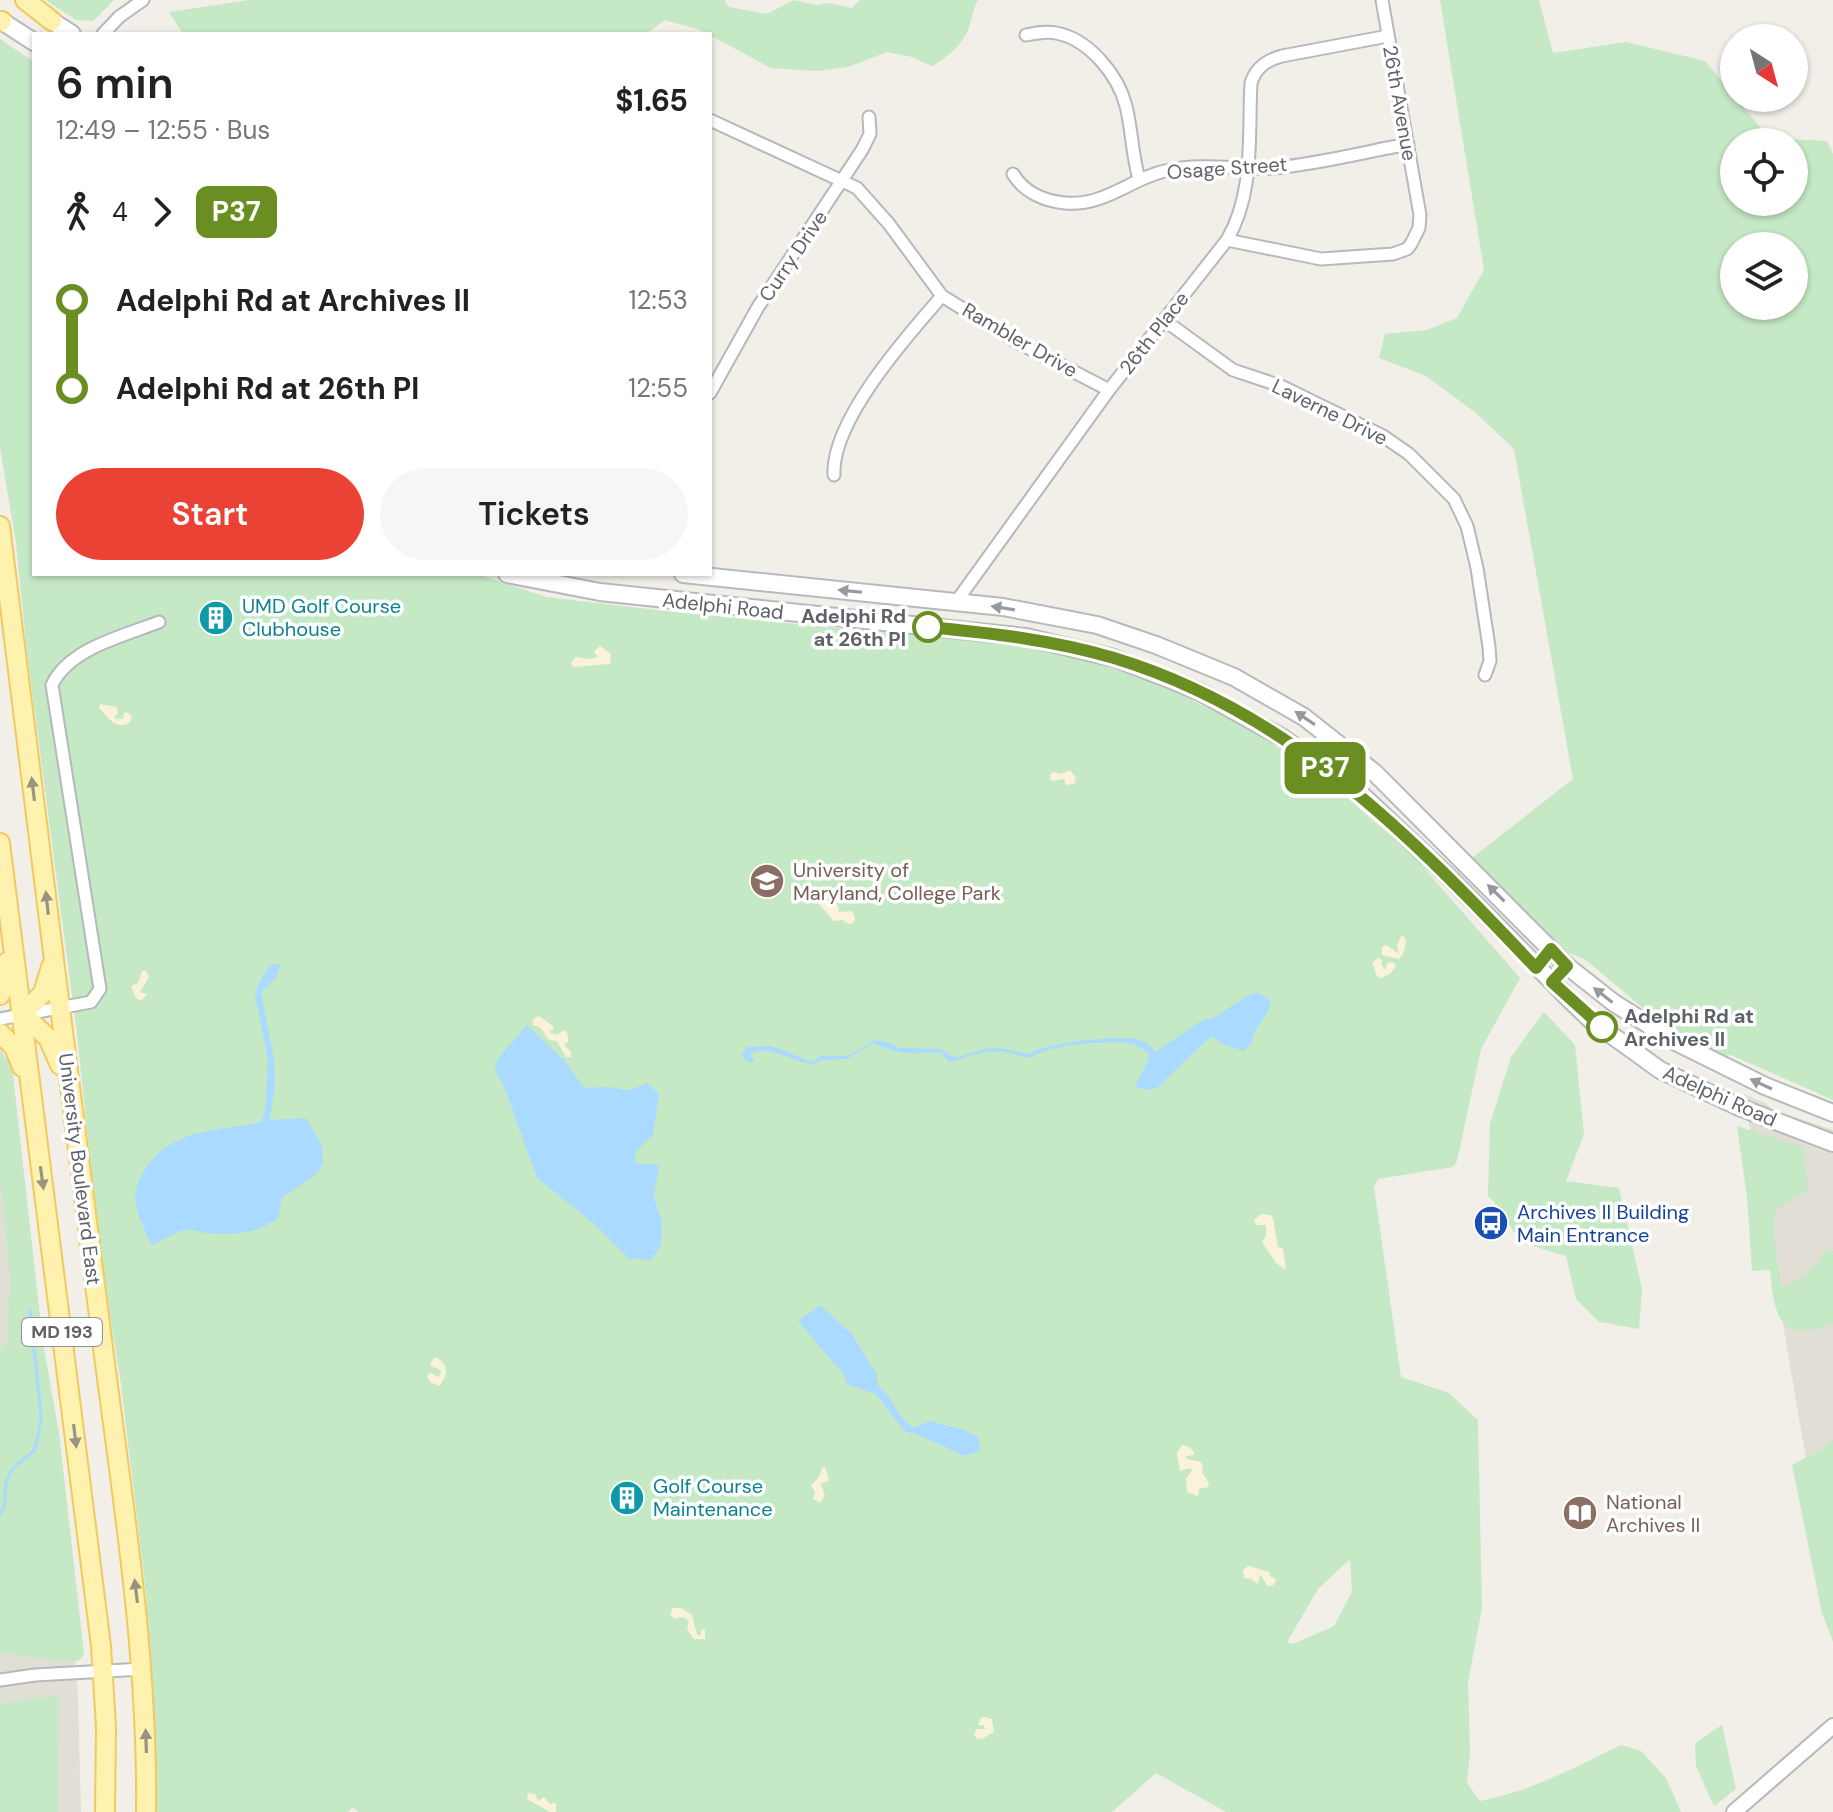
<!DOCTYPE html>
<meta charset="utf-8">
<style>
:root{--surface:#fff;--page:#f6f6f6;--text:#222;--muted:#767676;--accent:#ea4335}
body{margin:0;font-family:"DM Sans",sans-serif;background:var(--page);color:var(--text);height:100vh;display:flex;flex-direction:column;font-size:30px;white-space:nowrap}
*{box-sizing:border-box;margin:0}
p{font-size:26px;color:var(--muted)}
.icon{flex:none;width:44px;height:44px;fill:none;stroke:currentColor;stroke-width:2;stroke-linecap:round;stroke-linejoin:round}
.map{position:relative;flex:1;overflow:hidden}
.side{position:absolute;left:32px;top:32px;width:680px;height:544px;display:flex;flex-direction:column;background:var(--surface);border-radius:0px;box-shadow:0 2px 6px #0004}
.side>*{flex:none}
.badge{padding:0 16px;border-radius:12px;font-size:28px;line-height:52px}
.needle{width:52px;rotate:144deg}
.fabs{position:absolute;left:1720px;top:24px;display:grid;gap:16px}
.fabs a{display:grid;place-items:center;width:88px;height:88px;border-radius:50%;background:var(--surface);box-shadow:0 2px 6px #0004;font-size:40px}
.map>.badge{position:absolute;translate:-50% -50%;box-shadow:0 0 0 4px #fff}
.legs{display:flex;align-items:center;gap:12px;height:88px;padding:0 24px;font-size:26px}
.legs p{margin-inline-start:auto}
.head{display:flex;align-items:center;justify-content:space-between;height:136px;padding:0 24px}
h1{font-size:44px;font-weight:600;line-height:60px}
.action{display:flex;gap:16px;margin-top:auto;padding:16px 24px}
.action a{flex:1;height:92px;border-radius:48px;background:var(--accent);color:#fff;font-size:32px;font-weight:600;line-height:92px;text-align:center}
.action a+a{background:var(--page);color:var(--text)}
ul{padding:0 24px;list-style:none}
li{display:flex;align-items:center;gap:28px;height:88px;font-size:30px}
li i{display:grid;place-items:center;width:12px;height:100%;margin:0 10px;background:currentColor}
li i::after{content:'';width:20px;height:20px;margin:-10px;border:6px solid;border-radius:50%;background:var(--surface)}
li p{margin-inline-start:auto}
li:first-child i{background:linear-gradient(#0000 50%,currentColor 0)}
li:last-child i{background:linear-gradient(currentColor 50%,#0000 0)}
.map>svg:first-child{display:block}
.education{fill:#e1ded6}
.green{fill:#c5e8c5;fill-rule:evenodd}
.sand{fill:#fbf3d9}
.water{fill:#aadaff}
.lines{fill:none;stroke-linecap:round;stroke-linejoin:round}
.stream{stroke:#aadaff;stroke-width:3}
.minor-casing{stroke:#b5b8bc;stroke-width:15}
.tertiary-casing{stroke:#b5b8bc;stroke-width:18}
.secondary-casing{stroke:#b6babf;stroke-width:20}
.primary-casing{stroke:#f2c960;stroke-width:22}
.minor{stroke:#fff;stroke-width:11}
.tertiary{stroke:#fff;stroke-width:14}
.secondary{stroke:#fff;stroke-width:16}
.primary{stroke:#fff2af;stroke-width:18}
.oneway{fill:#979a9d}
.oneway2{fill:#979581}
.line-1-casing{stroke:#fff;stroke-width:18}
.line-1{stroke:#6b8e23;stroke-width:12}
.stop-1-dot{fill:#fff;stroke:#6b8e23;stroke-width:4}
.labels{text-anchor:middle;stroke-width:7;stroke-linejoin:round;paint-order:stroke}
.shield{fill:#fff;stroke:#8f9295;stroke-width:2}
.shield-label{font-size:18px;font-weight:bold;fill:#5f6368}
.street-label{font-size:20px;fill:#5f6368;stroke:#fff}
.culture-label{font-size:20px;fill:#0d838f;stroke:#fff;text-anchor:start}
.stop-label{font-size:20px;font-weight:bold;fill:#5f6368;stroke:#fff;text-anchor:end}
.education-label{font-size:20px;fill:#785e54;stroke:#fff;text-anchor:start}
.transit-label{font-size:20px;fill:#164399;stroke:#fff;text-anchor:start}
</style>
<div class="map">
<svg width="1833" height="1812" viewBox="0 0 1833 1812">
<rect width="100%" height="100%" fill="#f1efe8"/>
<!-- education -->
<path class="education" d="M0,1027L68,1582L78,1695L81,1812H0Z
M1744,1094L1767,1104L1771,1109L1833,1130V1618Z"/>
<!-- green -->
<path class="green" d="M46,0H114L93,21L76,20Z
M249,0H724L729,7L767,14L794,0L816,5L829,3L852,8L860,0H978C973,8 973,15 970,24C965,43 948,57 932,66L912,57L887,52L848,67L817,71L771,68L700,30L665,20L646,34H183L169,12Z
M1440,0H1539L1553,53L1626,42L1705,61L1769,138L1827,141L1833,154V1100L1731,1055L1719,1057L1656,1019L1586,960L1567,952L1472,858L1573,779L1514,449L1476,413L1426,376L1379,358L1385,334L1427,330L1457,318L1484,270ZM1734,142H1794V202H1734ZM1734,246H1794V306H1734Z
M0,39L34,62V574H477L546,597L673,612L1004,644L1075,656L1161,685L1249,728L1335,786L1417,860L1520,978L1481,1049L1457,1161L1453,1167L1378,1179L1374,1187L1401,1377L1449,1393L1478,1420L1482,1608L1468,1682L1470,1752L1467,1783L1480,1801C1530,1792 1575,1767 1621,1745L1641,1751L1666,1778L1681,1812H1226L1156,1773L1112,1812H358L353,1807L348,1812H157L146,1593L121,1384L99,1246L77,1034L27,653L16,543L0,447ZM1350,1559L1352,1592L1334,1626L1293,1644L1287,1642L1318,1589Z
M1544,1012L1575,1045L1584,1134L1566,1181L1619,1188L1642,1289L1639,1329L1599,1322L1576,1299L1566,1256L1520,1242L1499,1207L1488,1196L1490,1124L1511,1057Z
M0,1050L12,1066L43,1343L59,1433L84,1653L80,1660L69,1662L0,1653V1349L7,1343L10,1276L0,1176Z
M1737,1126L1803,1147L1808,1190L1775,1210L1774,1237L1781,1287C1802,1281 1814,1270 1825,1250L1833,1251V1324C1779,1345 1774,1315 1770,1270L1752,1271L1747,1197Z
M1833,1440V1642L1822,1613L1792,1465L1821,1450Z
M59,1695L58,1812H0V1704Z
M1722,1725L1736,1789L1714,1806L1696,1766L1695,1743Z"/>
<!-- sand -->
<path class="sand" d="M600,646L611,654L610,664L573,667L571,663L576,657L590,659L598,657L594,651Z
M100,704L117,707L118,713L114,717L116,719H123L125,711L132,716L130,722C117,732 108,717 99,708Z
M1070,770L1076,778L1074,784L1066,785L1064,779L1051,781L1050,775L1053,772L1060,774Z
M824,898L831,904L838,905L839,912L852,911L855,918L854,923L848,924L842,920L834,921L818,903Z
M1402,935L1406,940L1404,952L1399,959L1382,955V947L1386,945L1399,954L1397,945Z
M1378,958L1382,960L1381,964L1385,970L1387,963L1393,962L1396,966L1390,974L1381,978L1377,976L1372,963Z
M142,971H146L149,977L140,992L147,994L141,1001L136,998L131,986L138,983Z
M539,1016L554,1027L552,1031L549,1030L550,1033L558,1035L563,1030L567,1033L569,1041L564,1045L571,1052V1057H566L557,1041L549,1040L541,1028L533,1025V1019Z
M1261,1214L1270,1215L1273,1218L1278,1247L1283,1248L1286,1270L1276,1263L1262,1242L1266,1236V1225H1256L1254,1220Z
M434,1357C449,1362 449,1375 439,1386L430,1382L427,1376L430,1372L438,1377L442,1371L430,1365Z
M1182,1445L1189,1447L1194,1452V1455L1186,1456L1187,1459L1201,1462L1203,1467L1202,1472L1209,1483L1208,1487L1199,1489L1198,1496L1187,1492L1186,1479L1192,1470L1190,1468L1180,1471L1177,1453Z
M825,1467L829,1480L821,1484L825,1496L820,1503L813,1499L815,1492L811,1486L819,1477L822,1468Z
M1248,1566L1269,1572L1270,1576L1276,1579L1274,1585L1268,1586L1260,1575L1258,1584L1251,1579L1244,1578L1243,1570Z
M673,1608H681L692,1615L697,1635H701V1629L705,1630V1639H694L687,1629L689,1621L683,1617L674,1619L670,1614Z
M985,1717L992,1719L994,1732L982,1739L976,1738L974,1734L977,1729H985L984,1725H978L981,1718Z
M528,1793L535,1794L538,1801L544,1797L550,1804L556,1803V1812H550L527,1799Z"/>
<!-- water -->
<path class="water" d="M279,964L282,967L278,970L277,977L261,992L274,1060L275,1081L270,1120L306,1118L322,1146L323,1164L315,1175L282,1198L278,1218C256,1235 232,1235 205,1233C198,1232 193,1229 187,1230C174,1231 163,1241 151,1245C146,1231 136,1214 135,1198C135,1189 140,1177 145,1169C174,1127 216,1132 261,1122L265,1110L268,1060L255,995L258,985L270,965Z
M1259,993L1271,1001C1268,1018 1253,1027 1252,1043L1244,1051L1224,1045L1211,1036L1157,1088L1146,1090L1136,1087C1138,1075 1149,1065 1149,1054C1144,1050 1139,1046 1132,1044C1109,1040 1048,1044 1031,1058C1017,1055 1000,1049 986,1052C973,1054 962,1060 948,1062L941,1052C912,1054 899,1055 873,1043L847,1059L821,1060L814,1064C792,1063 774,1045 752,1052L751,1057L755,1061L750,1063L741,1056L747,1047L772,1046L812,1062L821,1056H848L875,1040L890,1043L898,1048L941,1049L955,1058L984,1049L999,1048L1029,1054C1043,1043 1123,1034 1141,1040C1146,1042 1152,1047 1156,1052L1199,1022L1215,1017L1250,994Z
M527,1025L564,1060L584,1088L609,1087L629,1090L648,1083L659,1094L653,1135L635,1152L636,1163L659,1165L654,1197L662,1222L661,1244L651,1261L638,1258L630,1260L593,1223L537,1178L505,1089L494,1067L503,1052Z
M820,1305L852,1334L877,1375C876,1387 883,1388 889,1397C897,1409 901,1419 913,1428L930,1421L964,1430L979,1437L980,1451L964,1456L914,1433L905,1432L876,1394L847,1384L844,1375L798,1321Z"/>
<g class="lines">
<!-- stream -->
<path class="stream" d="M0,1514C8,1503 4,1495 6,1483C11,1464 25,1461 35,1449L41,1421L40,1405L30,1311"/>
<!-- minor casing -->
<g class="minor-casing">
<path id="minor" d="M103,34L119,17L143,0
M1026,35C1036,33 1046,31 1056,33C1089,39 1118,75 1126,106C1132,130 1132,155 1139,179
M710,120L857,188L889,224L942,296L1017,342L1109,390
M1013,174C1024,192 1044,201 1065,203C1105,207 1132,177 1169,170C1204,163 1239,170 1274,168C1318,164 1364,152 1408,144
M1227,240L1321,259L1393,254L1407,249L1411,244L1419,228L1420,215L1382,0
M1164,320L1233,370L1281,386L1383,436L1409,454L1454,499L1467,526L1477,568L1489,647L1490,661L1485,675
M710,393L758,307L862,150L870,134L869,117
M834,475C831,421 907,336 942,296
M956,602L1109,390L1227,240C1255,192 1248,136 1251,83C1256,67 1267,60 1282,56L1388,36
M0,1019L91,1002L100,989L52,685C69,648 124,636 159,622
M0,1680L35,1675L143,1669"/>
</g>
<!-- tertiary casing -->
<g class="tertiary-casing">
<path id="tertiary" d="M1734,1812L1833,1726"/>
</g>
<!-- secondary casing -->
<g class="secondary-casing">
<path id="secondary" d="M44,16L72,34
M0,20L34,42
M507,574L600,592L1026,637L1114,658L1174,681L1202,693L1283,738L1362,795L1450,878L1568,998L1592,1021L1660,1070L1739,1107L1833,1143
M683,574L1003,607L1097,625L1156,645L1234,677L1304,717L1375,773L1567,966L1614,1003L1676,1042L1765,1086L1833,1113"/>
</g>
<!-- primary casing -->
<g class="primary-casing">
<path id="primary" d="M25,0L52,21
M0,21H2
M0,526C34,797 67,1069 102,1340C122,1497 148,1652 146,1812
M0,843L101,1646L106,1727L105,1812
M0,995L9,975L7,962
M23,1014L48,1038L60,1065
M23,1014L43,993L51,967
M0,1033L14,1047L22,1067"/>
</g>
<!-- minor -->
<use href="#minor" class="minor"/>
<!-- tertiary -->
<use href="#tertiary" class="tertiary"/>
<!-- secondary -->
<use href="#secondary" class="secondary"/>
<!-- primary -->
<use href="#primary" class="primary"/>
</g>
<!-- one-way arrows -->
<defs><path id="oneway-solid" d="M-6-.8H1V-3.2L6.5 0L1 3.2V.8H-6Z" transform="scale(2)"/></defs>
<g class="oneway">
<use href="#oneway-solid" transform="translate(850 591) rotate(-174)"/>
<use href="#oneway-solid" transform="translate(1003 608) rotate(-171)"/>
<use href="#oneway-solid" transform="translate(1305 718) rotate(-146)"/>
<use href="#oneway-solid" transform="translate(1496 893) rotate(-135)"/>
<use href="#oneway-solid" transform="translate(1603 995) rotate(-142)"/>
<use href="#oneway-solid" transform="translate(1761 1084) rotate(-155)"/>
</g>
<g class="oneway2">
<use href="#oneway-solid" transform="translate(33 789) rotate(-97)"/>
<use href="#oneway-solid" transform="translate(47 903) rotate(-96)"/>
<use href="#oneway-solid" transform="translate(42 1178) rotate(82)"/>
<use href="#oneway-solid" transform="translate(75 1436) rotate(83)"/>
<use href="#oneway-solid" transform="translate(136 1591) rotate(-97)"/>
<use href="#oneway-solid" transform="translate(146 1741) rotate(-92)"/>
</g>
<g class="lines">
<!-- line-1 casing -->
<g class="line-1-casing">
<path id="line-1" d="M928,627C991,633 1053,640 1114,658C1292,712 1412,837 1536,968L1551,949L1567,966L1552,982L1602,1027"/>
</g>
<!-- line-1 -->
<use href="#line-1" class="line-1"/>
</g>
<!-- icons -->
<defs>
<g id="building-disc" transform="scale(1.8)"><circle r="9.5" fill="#0f9aa8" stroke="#fff"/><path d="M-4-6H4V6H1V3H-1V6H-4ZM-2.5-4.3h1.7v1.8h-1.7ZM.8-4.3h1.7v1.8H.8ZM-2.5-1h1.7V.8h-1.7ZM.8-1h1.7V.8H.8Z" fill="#fff"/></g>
<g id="university-disc" transform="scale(1.8)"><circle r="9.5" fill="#8d6e63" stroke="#fff"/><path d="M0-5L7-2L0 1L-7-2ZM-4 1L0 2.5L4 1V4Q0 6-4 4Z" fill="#fff"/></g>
<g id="bus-disc" transform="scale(1.8)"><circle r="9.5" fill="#1a4fb4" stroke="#fff"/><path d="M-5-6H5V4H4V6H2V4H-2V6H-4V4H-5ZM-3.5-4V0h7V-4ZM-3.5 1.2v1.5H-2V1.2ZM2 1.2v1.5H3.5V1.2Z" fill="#fff"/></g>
<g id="library-disc" transform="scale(1.8)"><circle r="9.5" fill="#8d6e63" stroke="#fff"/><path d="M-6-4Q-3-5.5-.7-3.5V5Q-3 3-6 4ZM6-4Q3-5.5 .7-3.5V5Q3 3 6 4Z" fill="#fff"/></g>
</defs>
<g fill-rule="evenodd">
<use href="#building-disc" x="216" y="618"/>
<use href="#university-disc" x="767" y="881"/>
<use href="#bus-disc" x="1491" y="1223"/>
<use href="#building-disc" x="627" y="1498"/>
<use href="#library-disc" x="1580" y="1513"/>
</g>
<!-- markers -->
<g class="stop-1-dot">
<circle cx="928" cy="627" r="14"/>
<circle cx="1602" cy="1027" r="14"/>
</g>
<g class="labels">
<!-- shield labels -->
<rect class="shield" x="22" y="1318" width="80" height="28" rx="6"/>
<g class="shield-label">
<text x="62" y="1338">MD 193</text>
</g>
<!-- street labels -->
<g class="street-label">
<text transform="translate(1400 103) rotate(80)" y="7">26th Avenue</text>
<text transform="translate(1227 168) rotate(-4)" y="7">Osage Street</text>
<text transform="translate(793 256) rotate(-56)" y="7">Curry Drive</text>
<text transform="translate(1154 333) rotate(-52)" y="7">26th Place</text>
<text transform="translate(1020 340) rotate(30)" y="7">Rambler Drive</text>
<text transform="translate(1330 412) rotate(26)" y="7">Laverne Drive</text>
<text transform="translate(723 606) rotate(6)" y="7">Adelphi Road</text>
<text transform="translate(1720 1096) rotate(24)" y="7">Adelphi Road</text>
<text transform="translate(80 1169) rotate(83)" y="7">University Boulevard East</text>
</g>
<!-- culture labels -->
<g class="culture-label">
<text x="242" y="613">UMD Golf Course<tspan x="242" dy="23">Clubhouse</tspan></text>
<text x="653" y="1493">Golf Course<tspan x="653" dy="23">Maintenance</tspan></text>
</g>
<!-- stop labels -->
<g class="stop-label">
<text x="906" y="623">Adelphi Rd<tspan x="906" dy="23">at 26th Pl</tspan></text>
<text x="1624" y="1023" text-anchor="start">Adelphi Rd at<tspan x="1624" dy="23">Archives II</tspan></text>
</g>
<!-- education labels -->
<g class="education-label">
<text x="793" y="877">University of<tspan x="793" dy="23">Maryland, College Park</tspan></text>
<text x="1606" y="1509">National<tspan x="1606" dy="23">Archives II</tspan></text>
</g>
<!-- transit labels -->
<g class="transit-label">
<text x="1517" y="1219">Archives II Building<tspan x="1517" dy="23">Main Entrance</tspan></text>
</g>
</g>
</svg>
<div class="fabs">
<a><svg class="needle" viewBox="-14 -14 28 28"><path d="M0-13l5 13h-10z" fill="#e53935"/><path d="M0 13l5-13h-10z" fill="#767676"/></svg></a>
<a><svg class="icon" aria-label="locate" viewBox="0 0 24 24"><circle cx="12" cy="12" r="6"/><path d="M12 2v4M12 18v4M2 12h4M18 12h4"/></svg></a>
<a><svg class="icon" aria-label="layers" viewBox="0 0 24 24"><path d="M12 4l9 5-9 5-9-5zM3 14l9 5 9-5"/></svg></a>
</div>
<b class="badge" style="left:1325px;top:768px;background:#6b8e23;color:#fff">P37</b>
<section class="side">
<div class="head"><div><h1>6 min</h1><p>12:49 – 12:55 · Bus</p></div><b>$1.65</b></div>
<div class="legs"><svg class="icon" aria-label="walk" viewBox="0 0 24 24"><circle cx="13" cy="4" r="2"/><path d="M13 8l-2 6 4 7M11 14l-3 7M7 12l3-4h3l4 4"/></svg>4<svg class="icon" aria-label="forward" viewBox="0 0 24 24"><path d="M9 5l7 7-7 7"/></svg><b class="badge" style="background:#6b8e23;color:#fff">P37</b></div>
<ul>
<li><i style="color:#6b8e23"></i><b>Adelphi Rd at Archives II</b><p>12:53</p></li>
<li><i style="color:#6b8e23"></i><b>Adelphi Rd at 26th Pl</b><p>12:55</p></li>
</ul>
<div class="action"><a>Start</a><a>Tickets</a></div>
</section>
</div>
